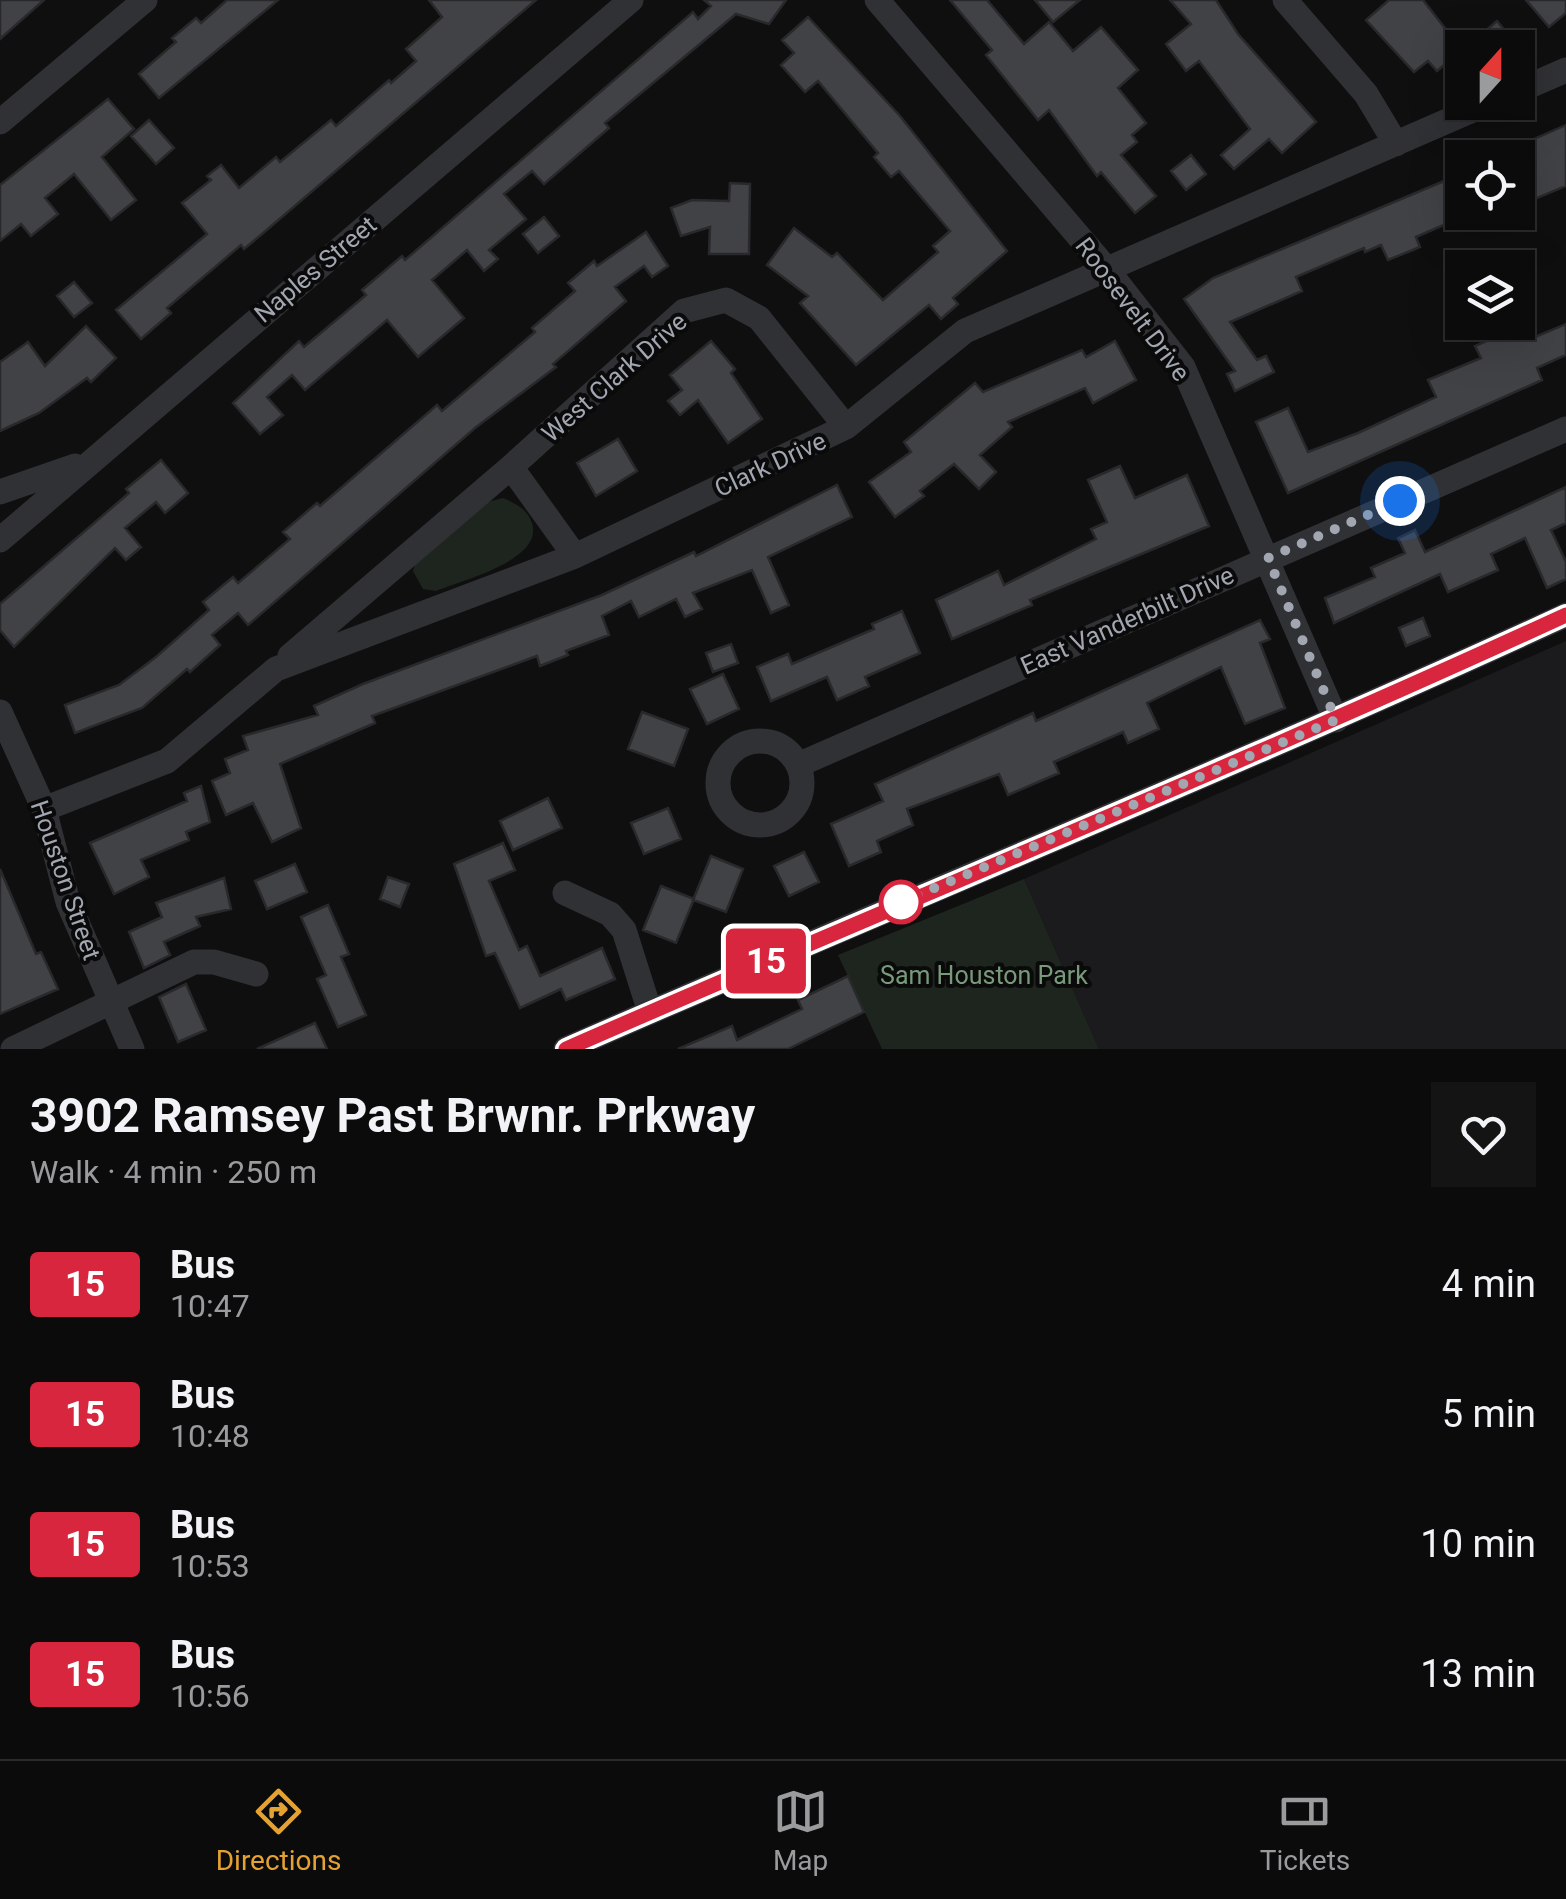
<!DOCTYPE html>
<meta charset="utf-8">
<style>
:root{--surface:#0b0b0c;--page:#141415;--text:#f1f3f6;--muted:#9a9b9d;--line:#2b2b2d;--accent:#e4a233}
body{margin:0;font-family:Roboto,sans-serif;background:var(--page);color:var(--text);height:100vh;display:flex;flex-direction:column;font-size:38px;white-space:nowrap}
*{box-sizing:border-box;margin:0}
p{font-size:32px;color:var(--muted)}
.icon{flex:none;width:55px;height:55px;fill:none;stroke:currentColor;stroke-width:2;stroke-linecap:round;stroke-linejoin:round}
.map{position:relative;height:1049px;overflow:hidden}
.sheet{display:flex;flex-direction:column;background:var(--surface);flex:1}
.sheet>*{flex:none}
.badge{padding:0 20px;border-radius:8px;font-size:35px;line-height:65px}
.needle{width:65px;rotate:21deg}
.controls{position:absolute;left:1445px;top:30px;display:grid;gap:20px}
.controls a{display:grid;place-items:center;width:90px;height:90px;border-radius:0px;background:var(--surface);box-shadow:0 10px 40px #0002,0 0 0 2px var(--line);font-size:50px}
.you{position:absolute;width:50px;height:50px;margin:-25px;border:8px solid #fff;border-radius:50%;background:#1a73e8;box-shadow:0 0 0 15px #1a73e833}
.map>.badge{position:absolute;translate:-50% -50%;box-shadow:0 0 0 5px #fff}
.round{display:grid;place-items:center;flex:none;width:105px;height:105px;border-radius:0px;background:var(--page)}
.overview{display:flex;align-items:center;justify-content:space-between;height:170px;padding:0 30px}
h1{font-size:48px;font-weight:700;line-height:75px}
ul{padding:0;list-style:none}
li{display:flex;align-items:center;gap:30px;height:130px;padding:0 30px}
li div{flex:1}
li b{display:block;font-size:38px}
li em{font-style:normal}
li .badge{min-width:110px;font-weight:700;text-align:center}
.menu{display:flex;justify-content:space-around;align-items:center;height:140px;border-top:2px solid var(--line);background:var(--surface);font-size:28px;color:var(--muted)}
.menu a{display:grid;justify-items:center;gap:5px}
.menu .active{color:var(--accent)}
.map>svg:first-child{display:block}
.built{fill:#1b1b1d}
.green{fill:#1e241e}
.building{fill:#404246;stroke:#29292c;stroke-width:2.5}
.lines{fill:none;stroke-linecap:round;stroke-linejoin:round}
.minor{stroke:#303135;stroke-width:25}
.line-casing{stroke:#fff;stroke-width:22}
.line{stroke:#d7263d;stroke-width:15}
.walk{stroke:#a1a6b0;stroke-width:10;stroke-dasharray:0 18}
.stop-dot{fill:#fff;stroke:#d7263d;stroke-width:5}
.labels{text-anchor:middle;stroke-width:8;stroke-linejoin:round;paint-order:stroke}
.street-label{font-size:25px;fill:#a1a6b0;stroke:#0a0a0b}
.park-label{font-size:25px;fill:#799a7a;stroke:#0a0a0b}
</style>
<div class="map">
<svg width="1566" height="1049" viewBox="0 0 1566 1049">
<rect width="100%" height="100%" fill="#0f0f10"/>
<!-- built -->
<path class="built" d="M1566,641V1049H1099L1024,879Z"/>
<!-- green -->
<path class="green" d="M503,498C517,504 527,509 532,523C544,560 463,580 436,591L423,589L413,571L416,560L487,502Z
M1024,879L1099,1049H882L838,955Z"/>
<!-- building -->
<path class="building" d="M0,0H44L0,39Z
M227,0H278L159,98L139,74L176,42L172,38L196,18L201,23Z
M429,0H536L262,234L244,249L241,245L167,308L171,313L141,339L116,310L207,234L182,203L211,180L207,176L221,165L239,188L276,157L280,162L331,120L336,126L389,80L391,83L416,61L406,49L442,17Z
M704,0H786L769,24L736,14L605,123L609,128L544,184L532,171L504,194L526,219L489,250L498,259L484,271L467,250L432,280L464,318L418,357L387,320L305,390L292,375L267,397L283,415L260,434L233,403L299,341L304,347L366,295L362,290L402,256L405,260L693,12L698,19L711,6Z
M950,0H987L1024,44L1049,22L1073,51L1101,27L1138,70L1118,88L1146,123L1132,135L1137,142L1121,155L1156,196L1135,213L1101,172L1097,176L1049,110L1038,120L986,55L992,50Z
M1035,0H1080L1053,22Z
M1170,0H1216L1238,34L1316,122L1282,153L1269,139L1234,169L1221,155L1250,129L1199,61L1186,71L1166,44L1191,24Z
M1389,0H1423L1462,50L1437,71L1428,61L1414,72L1366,20Z
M1526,0H1566V13L1549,27Z
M808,17L900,116L1007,251L953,298L958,304L941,319L929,305L856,365L800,303L808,296L767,265L794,228L832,257L837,253L883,300L938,252L933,246L950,231L899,171L891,177L874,157L878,153L818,81L805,92L781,65L794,53L782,40Z
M1497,21L1511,38L1500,48H1465Z
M108,99L134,129L102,157L136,200L111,220L74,174L45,198L58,214L31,236L21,224L0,241V185Z
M149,120L174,148L156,164L131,136Z
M1566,125V186L1518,206V158H1491Z
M1191,155L1206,174L1186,190L1171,171Z
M1456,176L1462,191V217L1416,237L1420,247L1388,260L1381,245L1365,252L1364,248L1296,277L1302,291L1230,322L1257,360L1266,356L1274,372L1235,391L1227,374L1235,371L1184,299L1213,278Z
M730,183L750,184L749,254H709L710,227L681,236L671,208L692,200L729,201Z
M544,217L559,236L538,253L523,234Z
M646,232L668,266L652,277L644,266L615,287L626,301L553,364L556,367L475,428L248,625L238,613L212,635L220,645L190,672L187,669L142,708L75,733L65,705L119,685L156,657L209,610L203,602L233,577L238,583L290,539L283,532L317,503L320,506L437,405L442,411L535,332L532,328L575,291L568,283L594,261L597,266Z
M74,282L92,303L74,317L57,296Z
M1508,322H1529L1535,337L1566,324V355L1537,368L1542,380L1288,493L1256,422L1288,408L1308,452L1358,433L1436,397L1428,380L1481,358L1475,346L1511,330Z
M86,326L116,358L91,382L87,378L39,413L0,431V362L28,342L45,366Z
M711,341L735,369L731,373L762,419L728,443L698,400L680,415L668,401L682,390L670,375Z
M1115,341L1136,380L1093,403L1085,388L1008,422L1012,427L980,455L996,472L979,489L954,464L920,491L924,496L895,517L869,482L911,452L904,442L975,383L983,392L1082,350L1086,357Z
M618,439L637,471L596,496L577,463Z
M161,460L188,493L165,513L156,502L125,528L141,547L126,560L115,548L14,647L0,630V604L129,493L126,489Z
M1120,466L1135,498L1187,475L1209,526L1030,600L1032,605L952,639L936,600L998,571L1004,585L1096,539L1091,529L1107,522L1088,480Z
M837,485L852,517L768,557L789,605L771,613L752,570L693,593L702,609L685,617L676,599L639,617L631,601L602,616L609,635L566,651L568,655L540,666L537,656L372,716L375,723L280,764L301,828L272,842L253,803L226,815L212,781L230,773L225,759L248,750L243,736L318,715L314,706L363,684L602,595L694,552L696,556Z
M1566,487V523L1551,530L1566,562V579L1547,588L1525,538L1491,554L1498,570L1448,592L1440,574L1334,623L1325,598L1375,577L1371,568L1405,553L1398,538L1415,530L1425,552Z
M902,611L920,653L865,677L869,686L837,700L827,677L771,701L757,667L788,654L792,664L874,629L872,624Z
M1423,618L1430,636L1406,646L1399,628Z
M1260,620L1270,639L1260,643L1285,708L1245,724L1221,667L1147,703L1159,729L1128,743L1123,732L1054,762L1059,773L1008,795L999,774L907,809L913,825L877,841L881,852L849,866L831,824L883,801L875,784L1033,713L1036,721Z
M731,644L738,663L713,672L706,653Z
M723,674L739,709L707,724L690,689Z
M642,712L688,729L674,766L628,749Z
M201,786L210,822L186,832L189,840L141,860L149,877L114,894L90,843L187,801L184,793Z
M548,798L562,828L513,850L500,821Z
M668,808L681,839L644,854L631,823Z
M503,843L515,870L489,881L519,950L527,946L540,976L602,948L615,979L566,1000L561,989L520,1008L495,953L486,956L454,864Z
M804,852L819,882L789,896L774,866Z
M711,856L743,869L726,912L693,900Z
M295,864L307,892L267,909L255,881Z
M0,869L36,954L41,952L58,989L0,1014Z
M388,877L409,884L400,907L380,899Z
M224,878L231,909L196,917L200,926L164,942L170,955L144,968L129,932L162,917L156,903Z
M661,886L694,899L676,943L643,930Z
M328,905L349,954L341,957L366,1015L338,1027L317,979L326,975L301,917Z
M848,976L864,1012L788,1049H678L732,1026L737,1040L802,1009L798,1000Z
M186,984L206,1030L178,1042L159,997Z
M315,1023L327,1049H257Z"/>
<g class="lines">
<!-- minor -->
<path class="minor" d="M877,0L1105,267L1183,367L1336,720
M1285,0L1366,94L1396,144
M1518,91L1566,70
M0,122L145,0
M511,467L575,556
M0,492L75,466
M0,540L631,0
M290,656L511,467L684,311L726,300L759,318L846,427
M0,712L44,809L68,902L132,1049
M718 783a42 42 0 1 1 84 0a42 42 0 1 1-84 0Z
M798,765L1566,429
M44,809L167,761L276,669L575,556L846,427L965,331L1491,102
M565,893L610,914L624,930L650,1012
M13,1049L194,962H214L256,974
M566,1049C899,902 1236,767 1566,615"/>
</g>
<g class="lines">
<!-- line casing -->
<g class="line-casing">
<path id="line" d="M566,1049C899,903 1236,767 1566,615"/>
</g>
<!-- line -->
<use href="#line" class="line"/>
<!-- walk -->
<path class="walk" d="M901,902L1336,720L1268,558L1400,501"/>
</g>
<!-- markers -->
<circle class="stop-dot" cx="901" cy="902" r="20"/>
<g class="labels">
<!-- street labels -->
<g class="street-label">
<text transform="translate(315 269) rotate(-40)" y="9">Naples Street</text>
<text transform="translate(1133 309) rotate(53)" y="9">Roosevelt Drive</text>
<text transform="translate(614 377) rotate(-41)" y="9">West Clark Drive</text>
<text transform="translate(770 464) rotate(-25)" y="9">Clark Drive</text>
<text transform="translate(1127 620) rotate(-24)" y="9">East Vanderbilt Drive</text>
<text transform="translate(66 880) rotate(71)" y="9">Houston Street</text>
</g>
<!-- park labels -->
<g class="park-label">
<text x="984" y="984">Sam Houston Park</text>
</g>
</g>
</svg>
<div class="controls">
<a><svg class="needle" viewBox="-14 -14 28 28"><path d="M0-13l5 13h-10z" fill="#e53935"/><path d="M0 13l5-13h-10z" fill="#9a9b9d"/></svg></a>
<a><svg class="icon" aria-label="locate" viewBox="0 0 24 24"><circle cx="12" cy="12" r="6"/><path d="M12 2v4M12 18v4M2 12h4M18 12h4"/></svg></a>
<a><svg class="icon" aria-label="layers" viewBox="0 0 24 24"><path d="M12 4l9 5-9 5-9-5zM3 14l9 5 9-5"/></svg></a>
</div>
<div class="you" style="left:1400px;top:501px"></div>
<b class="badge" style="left:766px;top:961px;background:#d7263d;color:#fff">15</b>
</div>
<section class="sheet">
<div class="overview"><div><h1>3902 Ramsey Past Brwnr. Prkway</h1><p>Walk · 4 min · 250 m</p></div><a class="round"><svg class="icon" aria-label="heart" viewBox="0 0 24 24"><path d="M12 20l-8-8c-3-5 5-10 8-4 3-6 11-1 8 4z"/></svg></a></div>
<ul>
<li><span class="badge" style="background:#d7263d;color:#fff">15</span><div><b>Bus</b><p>10:47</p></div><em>4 min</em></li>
<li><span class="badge" style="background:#d7263d;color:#fff">15</span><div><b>Bus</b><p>10:48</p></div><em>5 min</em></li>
<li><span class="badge" style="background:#d7263d;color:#fff">15</span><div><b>Bus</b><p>10:53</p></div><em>10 min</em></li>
<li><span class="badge" style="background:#d7263d;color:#fff">15</span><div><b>Bus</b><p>10:56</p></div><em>13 min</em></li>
</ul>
</section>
<nav class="menu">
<a class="active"><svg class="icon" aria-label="directions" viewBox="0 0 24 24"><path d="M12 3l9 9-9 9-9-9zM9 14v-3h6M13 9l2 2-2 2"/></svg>Directions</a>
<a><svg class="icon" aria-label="map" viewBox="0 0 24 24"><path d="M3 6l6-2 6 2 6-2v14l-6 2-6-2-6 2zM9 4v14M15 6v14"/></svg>Map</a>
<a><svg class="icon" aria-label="tickets" viewBox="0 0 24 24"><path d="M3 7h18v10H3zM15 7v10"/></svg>Tickets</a>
</nav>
